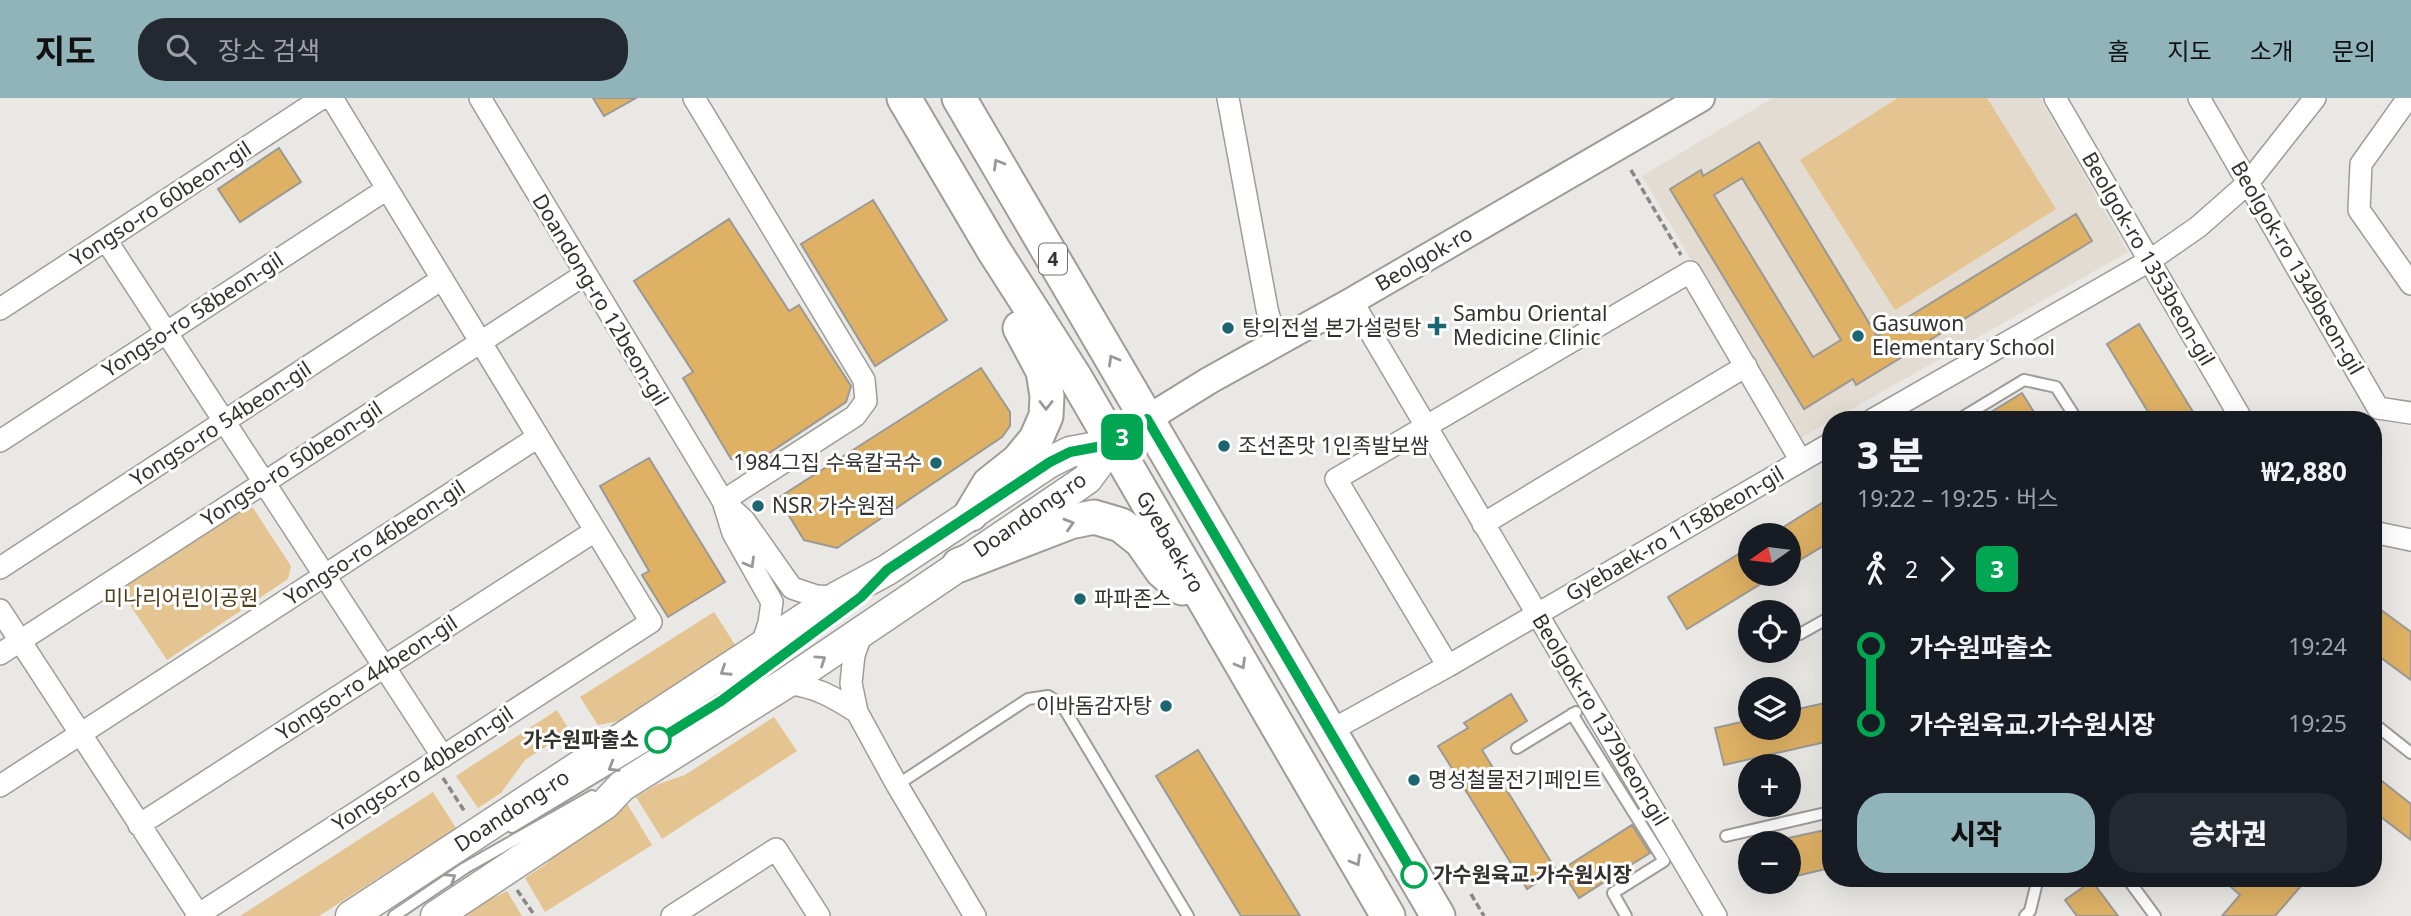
<!DOCTYPE html>
<html lang="ko">
<meta charset="utf-8">
<style>
:root{--surface:#171b24;--page:#242831;--text:#f1f3f6;--muted:#9ea1a6;--accent:#91b4bb}
body{margin:0;font-family:"Noto Sans","Noto Sans KR",sans-serif;background:var(--page);color:var(--text);height:100vh;display:flex;flex-direction:column;font-size:26px;white-space:nowrap}
*{box-sizing:border-box;margin:0}
p{font-size:23px;color:var(--muted)}
.icon{flex:none;width:38px;height:38px;fill:none;stroke:currentColor;stroke-width:2;stroke-linecap:round;stroke-linejoin:round}
.map{position:relative;flex:1;overflow:hidden}
.side{position:absolute;left:1822px;top:313px;width:560px;height:476px;display:flex;flex-direction:column;background:var(--surface);border-radius:28px;box-shadow:0 7px 28px #0002}
.side>*{flex:none}
.badge{padding:0 14px;border-radius:10px;font-size:24px;line-height:46px}
.needle{width:46px;rotate:256deg}
.fabs{position:absolute;left:1738px;top:425px;display:grid;gap:14px}
.fabs a{display:grid;place-items:center;width:63px;height:63px;border-radius:50%;background:var(--surface);box-shadow:0 7px 28px #0002;font-size:35px}
.map>.badge{position:absolute;translate:-50% -50%;box-shadow:0 0 0 4px #fff}
.legs{display:flex;align-items:center;gap:10px;height:77px;padding:0 35px;font-size:23px}
.legs p{margin-inline-start:auto}
.headline{display:flex;align-items:center;justify-content:space-between;height:119px;padding:0 35px}
h1{font-size:38px;font-weight:800;line-height:52px}
.action{display:flex;gap:14px;margin-top:auto;padding:14px 35px}
.action a{flex:1;height:80px;border-radius:28px;background:var(--accent);color:#111;font-size:28px;font-weight:800;line-height:80px;text-align:center}
.action a+a{background:var(--page);color:var(--text)}
ul{padding:0 35px;list-style:none}
li{display:flex;align-items:center;gap:24px;height:77px;font-size:26px}
li i{display:grid;place-items:center;width:10px;height:100%;margin:0 9px;background:currentColor}
li i::after{content:'';width:18px;height:18px;margin:-9px;border:5px solid;border-radius:50%;background:var(--surface)}
li p{margin-inline-start:auto}
li:first-child i{background:linear-gradient(#0000 50%,currentColor 0)}
li:last-child i{background:linear-gradient(currentColor 50%,#0000 0)}
header{display:flex;align-items:center;gap:42px;box-sizing:border-box;height:98px;padding:0 35px;background:var(--accent);color:#111}
header strong{font-size:33px}
nav{display:flex;gap:38px;margin-inline-start:auto;font-size:24px}
.search{width:490px;height:63px;background:var(--page);display:flex;align-items:center;gap:18px;box-sizing:border-box;padding:0 24px;border-radius:28px;color:var(--muted);font-size:26px}
.map>svg:first-child{display:block}
.built{fill:#e2dcd2}
.green{fill:#e4c490}
.building{fill:#deb164;stroke:#9b9995;stroke-width:2;fill-rule:evenodd}
.lines{fill:none;stroke-linecap:round;stroke-linejoin:round}
.service-casing{stroke:#9e9c98;stroke-width:14}
.minor-casing{stroke:#9e9c98;stroke-width:24}
.tertiary-casing{stroke:#9e9c98;stroke-width:30}
.secondary-casing{stroke:#9e9c98;stroke-width:33}
.primary-casing{stroke:#9e9c98;stroke-width:37}
.path{stroke:#8a8885;stroke-width:3.5;stroke-dasharray:7 3.5;stroke-linecap:butt}
.service{stroke:#fff;stroke-width:10}
.minor{stroke:#fff;stroke-width:21}
.tertiary{stroke:#fff;stroke-width:26}
.secondary{stroke:#fff;stroke-width:30}
.primary{stroke:#fff;stroke-width:33}
.oneway{stroke:#999898}
.line-1-casing{stroke:#fff;stroke-width:16}
.line-1{stroke:#00a651;stroke-width:10}
.poi-dot{fill:#1c6672;stroke:#fff;stroke-width:2.5}
.stop-1-dot{fill:#fff;stroke:#00a651;stroke-width:3.5}
.labels{text-anchor:middle;stroke-width:6;stroke-linejoin:round;paint-order:stroke}
.shield{fill:#fff;stroke:#70706e;stroke-width:2}
.shield-label{font-size:19px;font-weight:bold;fill:#333230}
.street-label{font-size:21px;fill:#333230;stroke:#fff}
.poi-label{font-size:21px;fill:#333230;stroke:#fff;text-anchor:start}
.park-label{font-size:21px;fill:#503d1c;stroke:#fff}
.stop-label{font-size:21px;font-weight:bold;fill:#333230;stroke:#fff;text-anchor:end}
</style>
<header>
<strong>지도</strong>
<div class="search"><svg class="icon" aria-label="search" viewBox="0 0 24 24"><circle cx="10" cy="10" r="6"/><path d="M15 15l6 6"/></svg>장소 검색</div>
<nav><a>홈</a><a>지도</a><a>소개</a><a>문의</a></nav>
</header>
<div class="map">
<svg width="2411" height="818" viewBox="0 0 2411 818">
<rect width="100%" height="100%" fill="#eae8e4"/>
<!-- built -->
<path class="built" d="M1773,0H2040L2128,154L1797,342L1642,78Z"/>
<!-- green -->
<path class="green" d="M1898,0H1987L2056,111L1895,212L1800,62Z
M241,406L253,410L291,468L288,481L167,562L118,489Z
M714,514L736,548L619,623L598,627L580,599Z
M557,612L570,633L525,662L501,695L478,710L456,678Z
M774,619L797,653L662,741L636,699L656,687L685,677Z
M433,694L456,730L319,818H240Z
M626,704L652,747L545,814L525,780L546,766L578,735Z
M507,793L522,818H458Z"/>
<!-- building -->
<path class="building" d="M593,0H636L604,18Z
M1759,44L1877,238L2076,116L2092,143L1856,287L1853,281L1804,311L1670,91L1701,72L1703,78ZM1742,80L1841,242L1813,259L1714,97Z
M279,50L301,84L240,124L218,91Z
M873,102L947,222L875,268L801,146Z
M729,121L789,213L799,207L851,288L846,304L751,367L731,361L683,280L693,274L634,183Z
M2139,226L2198,322H2153L2107,246Z
M981,270L1010,314V328L1002,339L837,450L804,442L778,400Z
M2022,295L2039,322H1978Z
M649,360L725,484L668,519L642,477L649,473L600,388Z
M1830,400V444L1788,469V438H1769Z
M1750,449V476H1777L1687,531L1668,499Z
M2373,506L2411,534V582L2373,554Z
M1511,596L1527,623L1482,652L1556,772L1527,791L1438,648L1468,630L1464,625Z
M1830,604V643L1724,667L1715,630L1750,622V630H1788V613Z
M1198,652L1251,738L1300,818H1241L1156,678Z
M2373,676L2411,706V742L2373,713Z
M1632,727L1650,755L1621,773L1624,779L1612,786L1609,781L1579,800L1561,772Z
M1830,731V770L1788,780V740Z
M2221,780H2308L2275,818H2222L2240,797Z
M2092,783L2118,818H2077L2065,802Z"/>
<g class="lines">
<!-- service casing -->
<g class="service-casing">
<path id="service" d="M1958,322L2024,282L2056,289L2077,322
M1800,536L1830,519
M1572,616L1664,763L1613,795L1626,818
M2373,625L2411,655
M1517,650L1576,614
M897,687L1028,601L1048,598L1062,607L1188,818
M512,729L721,603L846,510
M1726,738L1830,714
M2127,780L2155,818
M394,818L465,770L592,698
M2025,818L2030,813L2038,780"/>
</g>
<!-- minor casing -->
<g class="minor-casing">
<path id="minor" d="M480,0L723,403L733,435L772,504L769,525L761,549
M694,0L864,282L866,303L855,318L723,403
M1228,0L1267,211L1276,245
M2055,0L2242,322
M2199,0L2378,310L2411,315
M2408,0L2361,66L2359,112L2411,186
M106,142L443,659
M1352,203L1716,818
M0,211L322,0
M1872,322L2149,163L2198,129L2248,85L2315,0
M0,343L387,91
M724,404L744,422L792,490L816,498L837,499
M1483,426L1746,268
M2373,434L2411,442
M0,470L442,181
M0,512L198,816
M862,534L854,557L851,585L857,614L897,687L975,818
M0,556L584,177
M1448,568L1336,381L1690,174L1801,363
M786,585C818,590 830,597 857,614
M1330,633L1448,568L1830,346
M0,688L538,339
M139,727L595,433
M196,818L651,524L332,0
M672,818L776,751L819,818"/>
</g>
<!-- tertiary casing -->
<g class="tertiary-casing">
<path id="tertiary" d="M1147,321L1210,282L1352,203L1701,0"/>
</g>
<!-- secondary casing -->
<g class="secondary-casing">
<path id="secondary" d="M351,818L837,499L887,472L1050,364L1070,354L1113,346
M436,818L605,706L622,688L786,585L1071,392L1087,381L1113,346L1147,321"/>
</g>
<!-- primary casing -->
<g class="primary-casing">
<path id="primary" d="M904,0L993,151L1076,281L1388,818
M959,0L1438,818
M971,416L989,386L1018,363L1036,341L1046,318L1047,298L1043,273L1020,230
M959,467L1070,424L1094,419L1121,427L1141,443L1162,473L1182,490"/>
</g>
<!-- path -->
<path class="path" d="M1631,72L1681,157
M443,680L465,714
M517,792L535,818
M1471,796L1484,818"/>
<!-- service -->
<use href="#service" class="service"/>
<!-- minor -->
<use href="#minor" class="minor"/>
<!-- tertiary -->
<use href="#tertiary" class="tertiary"/>
<!-- secondary -->
<use href="#secondary" class="secondary"/>
<!-- primary -->
<use href="#primary" class="primary"/>
</g>
<!-- one-way arrows -->
<defs><path id="oneway-chevron" d="M-2-3.5L2.5 0L-2 3.5" fill="none" stroke-width="1.6" stroke-linecap="round" stroke-linejoin="round" transform="scale(1.75)"/></defs>
<g class="oneway">
<use href="#oneway-chevron" transform="translate(998 66) rotate(-120)"/>
<use href="#oneway-chevron" transform="translate(1113 262) rotate(-120)"/>
<use href="#oneway-chevron" transform="translate(1046 307) rotate(90)"/>
<use href="#oneway-chevron" transform="translate(1069 426) rotate(-17)"/>
<use href="#oneway-chevron" transform="translate(750 465) rotate(60)"/>
<use href="#oneway-chevron" transform="translate(821 562) rotate(-34)"/>
<use href="#oneway-chevron" transform="translate(1241 566) rotate(60)"/>
<use href="#oneway-chevron" transform="translate(725 573) rotate(147)"/>
<use href="#oneway-chevron" transform="translate(613 669) rotate(149)"/>
<use href="#oneway-chevron" transform="translate(1356 763) rotate(60)"/>
<use href="#oneway-chevron" transform="translate(451 780) rotate(-34)"/>
</g>
<g class="lines">
<!-- line-1 casing -->
<g class="line-1-casing">
<path id="line-1" d="M658,642L721,603L861,499L887,472L1050,364L1070,354L1113,346L1147,321L1414,777"/>
</g>
<!-- line-1 -->
<use href="#line-1" class="line-1"/>
</g>
<!-- markers -->
<g class="poi-dot">
<path d="M1433.5 217.5h7v7h7v7h-7v7h-7v-7h-7v-7h7z"/>
<circle cx="1228" cy="230" r="7"/>
<circle cx="1858" cy="238" r="7"/>
<circle cx="1224" cy="348" r="7"/>
<circle cx="936" cy="365" r="7"/>
<circle cx="758" cy="408" r="7"/>
<circle cx="1080" cy="501" r="7"/>
<circle cx="1166" cy="608" r="7"/>
<circle cx="1414" cy="682" r="7"/>
</g>
<g class="stop-1-dot">
<circle cx="658" cy="642" r="12"/>
<circle cx="1414" cy="777" r="12"/>
</g>
<g class="labels">
<!-- shield labels -->
<rect class="shield" x="1039" y="145.5" width="28" height="31" rx="5"/>
<g class="shield-label">
<text x="1053" y="168">4</text>
</g>
<!-- street labels -->
<g class="street-label">
<text transform="translate(161 106) rotate(-33)" y="7">Yongso-ro 60beon-gil</text>
<text transform="translate(1424 161) rotate(-30)" y="7">Beolgok-ro</text>
<text transform="translate(2148 161) rotate(60)" y="7">Beolgok-ro 1353beon-gil</text>
<text transform="translate(2297 170) rotate(60)" y="7">Beolgok-ro 1349beon-gil</text>
<text transform="translate(600 202) rotate(59)" y="7">Doandong-ro 12beon-gil</text>
<text transform="translate(193 217) rotate(-33)" y="7">Yongso-ro 58beon-gil</text>
<text transform="translate(221 326) rotate(-33)" y="7">Yongso-ro 54beon-gil</text>
<text transform="translate(292 366) rotate(-33)" y="7">Yongso-ro 50beon-gil</text>
<text transform="translate(1030 417) rotate(-35)" y="7">Doandong-ro</text>
<text transform="translate(1675 436) rotate(-30)" y="7">Gyebaek-ro 1158beon-gil</text>
<text transform="translate(1170 444) rotate(60)" y="7">Gyebaek-ro</text>
<text transform="translate(375 445) rotate(-33)" y="7">Yongso-ro 46beon-gil</text>
<text transform="translate(367 580) rotate(-33)" y="7">Yongso-ro 44beon-gil</text>
<text transform="translate(1600 622) rotate(59)" y="7">Beolgok-ro 1379beon-gil</text>
<text transform="translate(423 671) rotate(-33)" y="7">Yongso-ro 40beon-gil</text>
<text transform="translate(512 713) rotate(-33)" y="7">Doandong-ro</text>
</g>
<!-- poi labels -->
<g class="poi-label">
<text x="1453" y="223">Sambu Oriental<tspan x="1453" dy="24">Medicine Clinic</tspan></text>
<text x="1872" y="233">Gasuwon<tspan x="1872" dy="24">Elementary School</tspan></text>
<text x="1242" y="237">탕의전설 본가설렁탕</text>
<text x="1238" y="355">조선존맛 1인족발보쌈</text>
<text x="922" y="372" text-anchor="end">1984그집 수육칼국수</text>
<text x="772" y="415">NSR 가수원점</text>
<text x="1094" y="508">파파존스</text>
<text x="1152" y="615" text-anchor="end">이바돔감자탕</text>
<text x="1428" y="689">명성철물전기페인트</text>
</g>
<!-- park labels -->
<g class="park-label">
<text x="181" y="507">미나리어린이공원</text>
</g>
<!-- stop labels -->
<g class="stop-label">
<text x="639" y="649">가수원파출소</text>
<text x="1433" y="784" text-anchor="start">가수원육교.가수원시장</text>
</g>
</g>
</svg>
<div class="fabs">
<a><svg class="needle" viewBox="-14 -14 28 28"><path d="M0-13l5 13h-10z" fill="#e53935"/><path d="M0 13l5-13h-10z" fill="#9ea1a6"/></svg></a>
<a><svg class="icon" aria-label="locate" viewBox="0 0 24 24"><circle cx="12" cy="12" r="6"/><path d="M12 2v4M12 18v4M2 12h4M18 12h4"/></svg></a>
<a><svg class="icon" aria-label="layers" viewBox="0 0 24 24"><path d="M12 4l9 5-9 5-9-5zM3 14l9 5 9-5"/></svg></a>
<a>+</a>
<a>−</a>
</div>
<b class="badge" style="left:1122px;top:339px;background:#00a651;color:#fff">3</b>
<section class="side">
<div class="headline"><div><h1>3 분</h1><p>19:22 – 19:25 · 버스</p></div><b>₩2,880</b></div>
<div class="legs"><svg class="icon" aria-label="walk" viewBox="0 0 24 24"><circle cx="13" cy="4" r="2"/><path d="M13 8l-2 6 4 7M11 14l-3 7M7 12l3-4h3l4 4"/></svg>2<svg class="icon" aria-label="forward" viewBox="0 0 24 24"><path d="M9 5l7 7-7 7"/></svg><b class="badge" style="background:#00a651;color:#fff">3</b></div>
<ul>
<li><i style="color:#00a651"></i><b>가수원파출소</b><p>19:24</p></li>
<li><i style="color:#00a651"></i><b>가수원육교.가수원시장</b><p>19:25</p></li>
</ul>
<div class="action"><a>시작</a><a>승차권</a></div>
</section>
</div>
